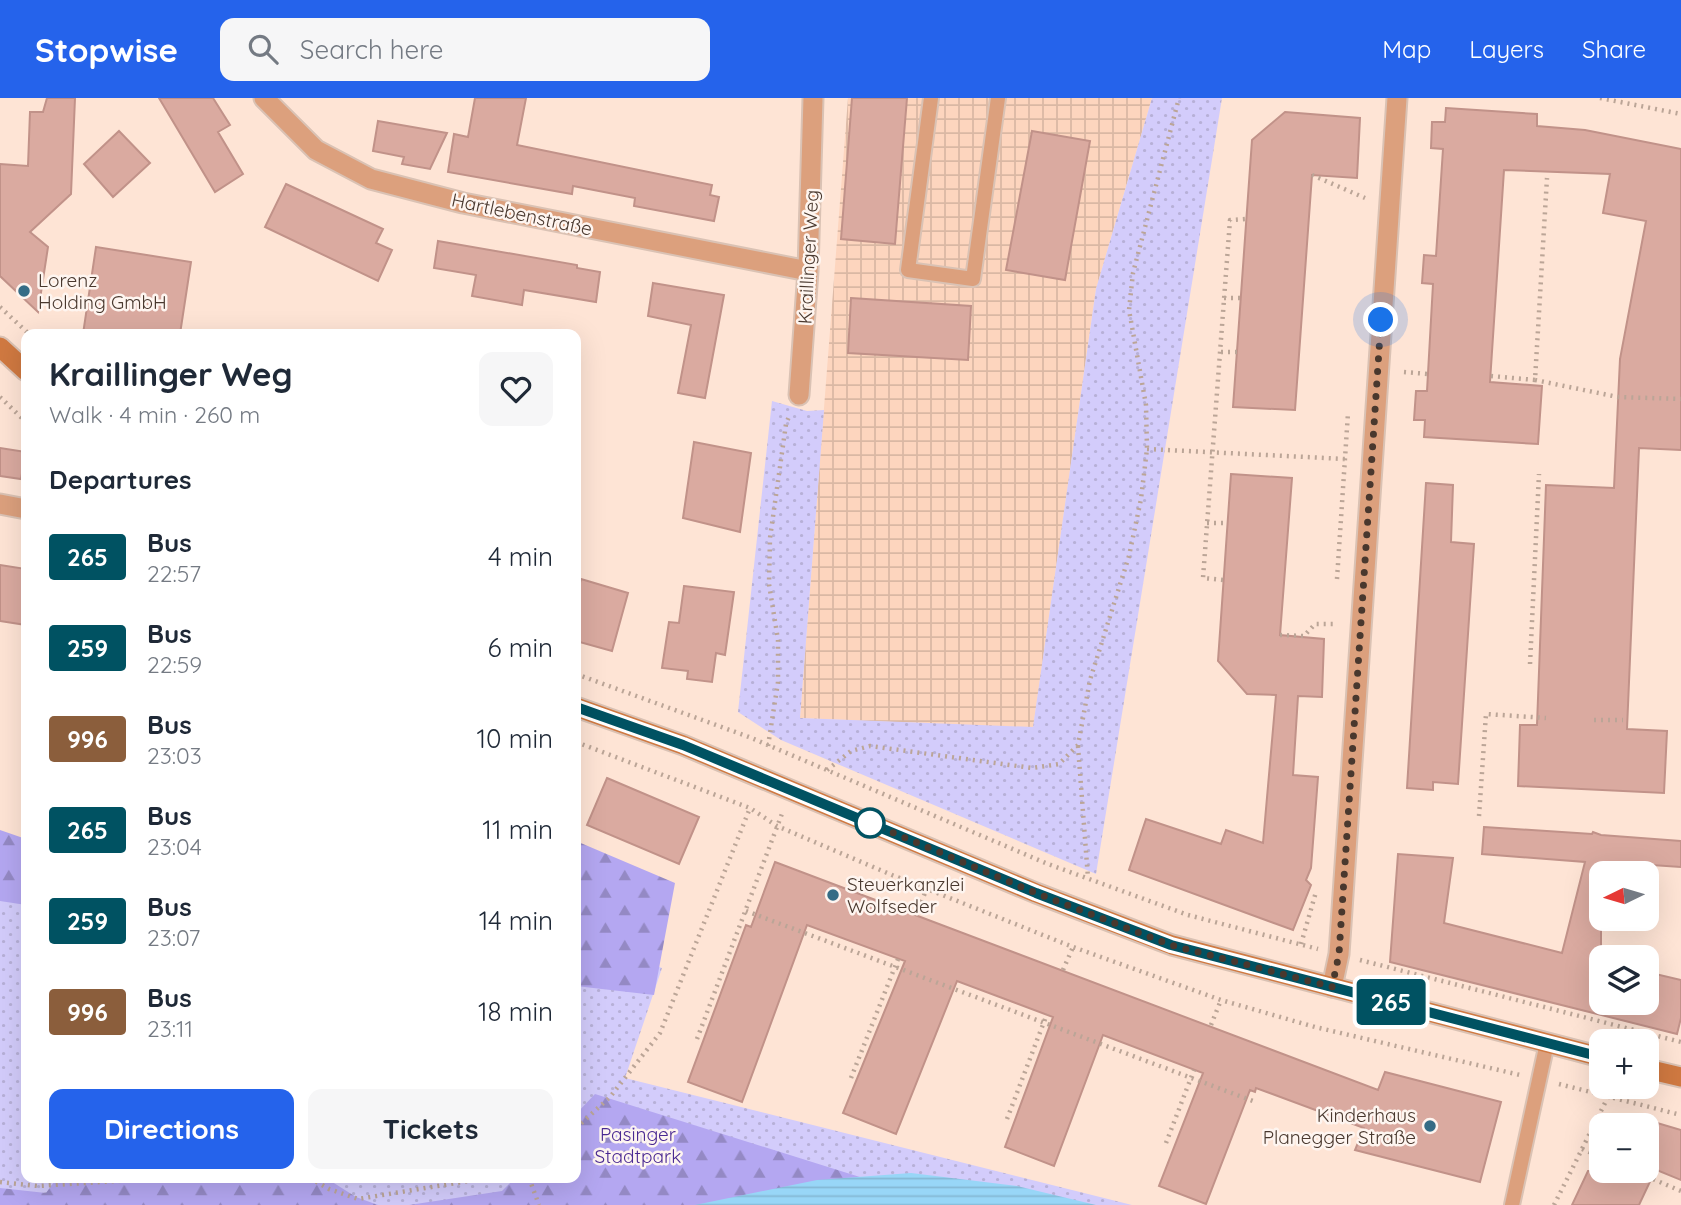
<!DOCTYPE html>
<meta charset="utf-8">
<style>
:root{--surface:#fff;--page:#f6f6f7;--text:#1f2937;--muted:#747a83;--accent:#2563eb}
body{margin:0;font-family:Quicksand,sans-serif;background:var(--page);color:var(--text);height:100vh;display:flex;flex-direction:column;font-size:26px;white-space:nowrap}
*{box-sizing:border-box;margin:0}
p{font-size:23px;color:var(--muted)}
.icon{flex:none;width:38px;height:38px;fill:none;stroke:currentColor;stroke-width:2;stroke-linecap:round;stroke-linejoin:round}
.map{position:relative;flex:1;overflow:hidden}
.side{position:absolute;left:21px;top:231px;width:560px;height:854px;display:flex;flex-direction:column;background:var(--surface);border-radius:14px;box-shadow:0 7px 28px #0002}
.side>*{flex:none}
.badge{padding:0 14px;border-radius:5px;font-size:24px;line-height:46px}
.needle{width:46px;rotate:265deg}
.controls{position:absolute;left:1589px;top:763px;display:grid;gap:14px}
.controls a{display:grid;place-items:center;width:70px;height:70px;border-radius:14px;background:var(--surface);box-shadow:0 7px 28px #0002;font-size:35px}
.you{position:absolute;width:35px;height:35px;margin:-18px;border:5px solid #fff;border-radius:50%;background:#1a73e8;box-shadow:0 0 0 10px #1a73e833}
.map>.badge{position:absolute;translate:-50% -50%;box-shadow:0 0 0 4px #fff}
h2{padding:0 28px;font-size:26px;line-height:63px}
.round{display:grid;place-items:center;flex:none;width:74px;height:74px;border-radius:14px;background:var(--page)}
.head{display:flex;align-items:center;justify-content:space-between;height:119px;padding:0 28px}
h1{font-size:33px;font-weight:700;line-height:52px}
.button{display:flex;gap:14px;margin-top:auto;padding:14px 28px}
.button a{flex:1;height:80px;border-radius:14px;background:var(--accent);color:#fff;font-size:28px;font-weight:700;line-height:80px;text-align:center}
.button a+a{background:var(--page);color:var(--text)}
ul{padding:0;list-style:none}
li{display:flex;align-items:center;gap:21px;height:91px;padding:0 28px}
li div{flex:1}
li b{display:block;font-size:26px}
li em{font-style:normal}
li .badge{min-width:77px;font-weight:700;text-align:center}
header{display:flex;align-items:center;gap:42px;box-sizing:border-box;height:98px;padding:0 35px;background:var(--accent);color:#fff}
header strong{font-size:33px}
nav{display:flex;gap:38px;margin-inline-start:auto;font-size:24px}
.search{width:490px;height:63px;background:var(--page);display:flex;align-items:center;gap:18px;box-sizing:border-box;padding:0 24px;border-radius:14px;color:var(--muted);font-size:26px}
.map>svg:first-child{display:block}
.industrial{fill:url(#industrial-grid)}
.grass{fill:url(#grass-dots)}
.forest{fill:url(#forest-firs)}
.water{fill:url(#water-rules)}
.building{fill:#daaaa0;stroke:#c19289;stroke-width:2}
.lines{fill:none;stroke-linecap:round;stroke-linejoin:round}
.service-casing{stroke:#dac2b4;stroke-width:18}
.minor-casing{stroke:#dac2b4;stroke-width:23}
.secondary-casing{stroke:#dac2b4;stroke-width:23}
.path{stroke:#bba597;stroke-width:4.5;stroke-dasharray:2 5;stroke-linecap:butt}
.service{stroke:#dca07d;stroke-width:14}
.minor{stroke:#dca07d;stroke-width:19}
.secondary{stroke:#d07941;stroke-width:19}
.line-casing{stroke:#fff;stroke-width:16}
.line{stroke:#005262;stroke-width:10}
.walk{stroke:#49382e;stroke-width:7;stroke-dasharray:0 12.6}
.poi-dot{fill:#356c86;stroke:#fef5f0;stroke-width:2.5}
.stop-dot{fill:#fff;stroke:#005262;stroke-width:3.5}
.labels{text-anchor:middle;stroke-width:5;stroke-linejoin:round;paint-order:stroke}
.street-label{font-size:19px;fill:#49382e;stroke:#fef5f0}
.poi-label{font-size:19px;fill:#49382e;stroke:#fef5f0;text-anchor:start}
.park-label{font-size:19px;fill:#4a2992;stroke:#fef5f0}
</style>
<header>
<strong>Stopwise</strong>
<div class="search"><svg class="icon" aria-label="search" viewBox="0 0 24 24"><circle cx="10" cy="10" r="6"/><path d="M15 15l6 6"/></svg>Search here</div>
<nav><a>Map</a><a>Layers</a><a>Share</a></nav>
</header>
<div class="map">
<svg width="1681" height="1107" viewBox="0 0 1681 1107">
<defs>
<pattern id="industrial-grid" width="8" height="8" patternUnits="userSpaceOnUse" patternTransform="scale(1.75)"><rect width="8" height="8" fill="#fdd5be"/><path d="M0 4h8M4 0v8" fill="none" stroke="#dab8a4"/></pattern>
<pattern id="grass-dots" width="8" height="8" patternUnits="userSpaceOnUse" patternTransform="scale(1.75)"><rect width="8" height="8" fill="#d3ccfb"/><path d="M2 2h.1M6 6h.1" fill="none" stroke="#b7b0d7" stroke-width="1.8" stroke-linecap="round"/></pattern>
<pattern id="forest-firs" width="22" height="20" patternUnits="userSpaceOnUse" patternTransform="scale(1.75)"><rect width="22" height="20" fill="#b4a7f1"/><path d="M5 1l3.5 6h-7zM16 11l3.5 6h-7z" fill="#9489c4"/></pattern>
<pattern id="water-rules" width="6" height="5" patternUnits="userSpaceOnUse" patternTransform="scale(1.75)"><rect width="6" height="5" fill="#98d6f7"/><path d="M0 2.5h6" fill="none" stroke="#84b8d4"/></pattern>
</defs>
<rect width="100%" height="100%" fill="#fee4d5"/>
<!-- industrial -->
<path class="industrial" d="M848,0H1152L1096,191L1033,630L800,620Z"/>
<!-- grass -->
<path class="grass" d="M1152,0H1222L1096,776L781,642L738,614L772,303L807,313L824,312L800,620L1033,629L1096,191Z
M0,758L26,765V1080H576V836L662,870L625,980L1132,1107H0Z"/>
<!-- forest -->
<path class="forest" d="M0,732L26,741V807L0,803Z
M576,743L675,785L654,897L576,888Z
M595,996L949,1107H409L502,1093L515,1080H576V1016Z
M57,1080H326L356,1099L378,1107H0V1090L46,1095Z"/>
<!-- water -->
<path class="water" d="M911,1075L1017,1088L1096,1107H695L817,1082Z"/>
<!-- building -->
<path class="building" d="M47,0H75L71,96L30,134L48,149L38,214L0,178V66L28,68L30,14H43Z
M159,0H213L230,27L218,34L243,76L215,94Z
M475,0H526L517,47L712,87L710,97L719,99L714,123L634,108L635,100L573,88L572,96L448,74L454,36L468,39Z
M852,0H907L895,146L841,141Z
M1446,10L1537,16V28L1585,32L1681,51V352L1639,350L1627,631L1667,633L1664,695L1518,688L1520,627H1537L1546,387L1614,390L1620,261L1646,123L1603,115L1610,76L1504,72L1490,284L1542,288L1538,346L1424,339L1425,322H1414L1416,293H1427L1433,186L1422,185L1424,157L1436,158L1443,51L1431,50L1432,24H1445Z
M1285,14L1360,20L1357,80L1312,77L1295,312L1233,309L1252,42Z
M378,23L447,35L430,71L402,66L404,59L373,53Z
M119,33L150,65L113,99L84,66Z
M1032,33L1090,43L1065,182L1006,172Z
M286,86L383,131L376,145L392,152L378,183L265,129Z
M438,143L577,167V170L600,174L596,204L524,192L522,207L472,198L476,177L434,170Z
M96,149L191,164L180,236H83Z
M653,185L724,197L705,300L678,295L691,227L648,218Z
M851,200L971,208L968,262L848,255Z
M694,344L751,355L740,434L683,420Z
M0,350L26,354L21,381L0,378Z
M1231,376L1292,380L1280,537L1324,541L1322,599L1298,598L1293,677L1318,679L1311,770L1306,782L1311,787L1293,832L1129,772L1146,721L1221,746L1226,732L1263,745L1276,597L1247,596L1218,563Z
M1426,385L1453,387L1451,444L1474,446L1458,686L1433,684V692L1407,690Z
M0,467L26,471V527L0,523Z
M581,481L628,495L612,553L576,543V500Z
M684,488L734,494L725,557L716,555L712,584L687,581L688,573L662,570L669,524L679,525Z
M607,680L699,719L679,766L587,727Z
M1484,729L1592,736L1593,734L1601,737L1681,743V769L1637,766L1635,775H1601V905H1647V874L1681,882V920L1677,936L1390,864L1398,756L1453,760L1444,825L1562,855L1585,764L1482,756Z
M775,764L1378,992L1385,974L1501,1004L1480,1084L1355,1052L1364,1030L1256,990L1255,994L1250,992L1206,1106L1159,1088L1203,975L1103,937L1054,1068L1005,1049L1053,919L957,883L896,1036L843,1015L905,863L807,827L742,1004L688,984L746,827L751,829Z
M1647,1022L1681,1032V1082L1647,1068Z
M1588,1073H1655L1639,1107H1572Z"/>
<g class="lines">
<!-- service casing -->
<g class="service-casing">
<path id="service" d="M931,0L908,172L973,181L998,0
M1512,1107L1547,945"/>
</g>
<!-- minor casing -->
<g class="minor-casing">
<path id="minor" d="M264,0L316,52L371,81L463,105L808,173
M799,297L808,173L813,0
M0,406L26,411
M1332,889L1339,856L1397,0"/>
</g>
<!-- secondary casing -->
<g class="secondary-casing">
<path id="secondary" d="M0,249L26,273
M576,609L683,647L1036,795L1172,847L1601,959
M1647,971L1681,979"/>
</g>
<!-- path -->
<path class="path" d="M1600,0L1681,16
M1312,77L1365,100
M1224,200H1241
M0,209L29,236
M1221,254H1237
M1404,274L1428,276
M1491,278L1535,282L1547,80
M1535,282L1618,299L1681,301
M0,299L26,324
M1147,351L1345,361
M1207,425H1227
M1337,481L1348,315
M1223,482L1203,480L1230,122L1246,121
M1280,537L1304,538L1315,526H1334
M1530,566L1539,376
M576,576L749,639L1048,766L1188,817L1318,851
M1594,622H1623
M576,644L750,710L777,728L892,777L1073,849L1221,902L1315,929L1520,977
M768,648L778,584V542L769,486L770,440L786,326L790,316
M1078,648L1088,780
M827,672L851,653L870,648L1032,670L1059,666L1078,647L1090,582L1129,458L1141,401L1147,351L1146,307L1129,212L1133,175L1179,0
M1479,718L1486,616L1546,620
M746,813L1253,1003
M916,817L927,790
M1301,846L1316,794
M1360,862L1681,944
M1063,872L1073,849
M1211,927L1221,902
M697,941L783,713
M851,980L898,861
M1559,986L1681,1017
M1007,1021L1047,916
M576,1030L610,999L660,935L750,710
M1166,1045L1194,972
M1582,1051L1601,1059
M1634,1073L1681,1093
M310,1080L329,1091L358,1101L487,1080
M529,1080L539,1107
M0,1084L38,1088L164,1080
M1554,1107L1609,997"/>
<!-- service -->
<use href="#service" class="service"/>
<!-- minor -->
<use href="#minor" class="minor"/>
<!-- secondary -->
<use href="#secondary" class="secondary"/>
</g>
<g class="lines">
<!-- line casing -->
<g class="line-casing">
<path id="line" d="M576,609L683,647L1036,795L1171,847L1601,959"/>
</g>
<!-- line -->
<use href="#line" class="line"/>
<!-- walk -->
<path class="walk" d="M870,725L1036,795L1171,847L1332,889L1339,856L1381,222"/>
</g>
<!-- markers -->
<g class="poi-dot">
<circle cx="24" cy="193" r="7"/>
<circle cx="833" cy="797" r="7"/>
<circle cx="1430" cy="1028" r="7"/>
</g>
<circle class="stop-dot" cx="870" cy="725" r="14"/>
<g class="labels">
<!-- street labels -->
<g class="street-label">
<text transform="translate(522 116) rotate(12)" y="7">Hartlebenstraße</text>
<text transform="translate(808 159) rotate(-87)" y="7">Kraillinger Weg</text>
</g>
<!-- poi labels -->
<g class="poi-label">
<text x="38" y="189">Lorenz<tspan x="38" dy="22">Holding GmbH</tspan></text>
<text x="847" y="793">Steuerkanzlei<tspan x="847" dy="22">Wolfseder</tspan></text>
<text x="1416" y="1024" text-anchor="end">Kinderhaus<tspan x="1416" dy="22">Planegger Straße</tspan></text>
</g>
<!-- park labels -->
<g class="park-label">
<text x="638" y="1043">Pasinger<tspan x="638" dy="22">Stadtpark</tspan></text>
</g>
</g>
</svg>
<div class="controls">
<a><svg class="needle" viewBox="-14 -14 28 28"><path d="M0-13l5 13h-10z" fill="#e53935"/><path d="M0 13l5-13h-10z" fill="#747a83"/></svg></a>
<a><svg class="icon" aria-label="layers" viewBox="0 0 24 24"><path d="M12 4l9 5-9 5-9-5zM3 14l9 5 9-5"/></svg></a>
<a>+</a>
<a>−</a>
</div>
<div class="you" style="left:1381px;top:222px"></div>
<b class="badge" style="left:1391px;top:904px;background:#005262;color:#fff">265</b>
<section class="side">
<div class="head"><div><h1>Kraillinger Weg</h1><p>Walk · 4 min · 260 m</p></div><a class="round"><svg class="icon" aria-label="heart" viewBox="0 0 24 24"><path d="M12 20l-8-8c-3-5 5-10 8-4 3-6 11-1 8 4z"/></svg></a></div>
<h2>Departures</h2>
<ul>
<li><span class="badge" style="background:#005262;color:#fff">265</span><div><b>Bus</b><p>22:57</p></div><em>4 min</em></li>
<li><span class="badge" style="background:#005262;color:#fff">259</span><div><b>Bus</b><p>22:59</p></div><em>6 min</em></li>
<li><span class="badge" style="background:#8b5e3c;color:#fff">996</span><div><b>Bus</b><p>23:03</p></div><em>10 min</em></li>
<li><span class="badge" style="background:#005262;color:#fff">265</span><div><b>Bus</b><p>23:04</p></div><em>11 min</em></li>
<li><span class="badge" style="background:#005262;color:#fff">259</span><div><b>Bus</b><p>23:07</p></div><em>14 min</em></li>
<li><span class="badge" style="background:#8b5e3c;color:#fff">996</span><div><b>Bus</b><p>23:11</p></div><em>18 min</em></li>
</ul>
<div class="button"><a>Directions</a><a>Tickets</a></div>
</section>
</div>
